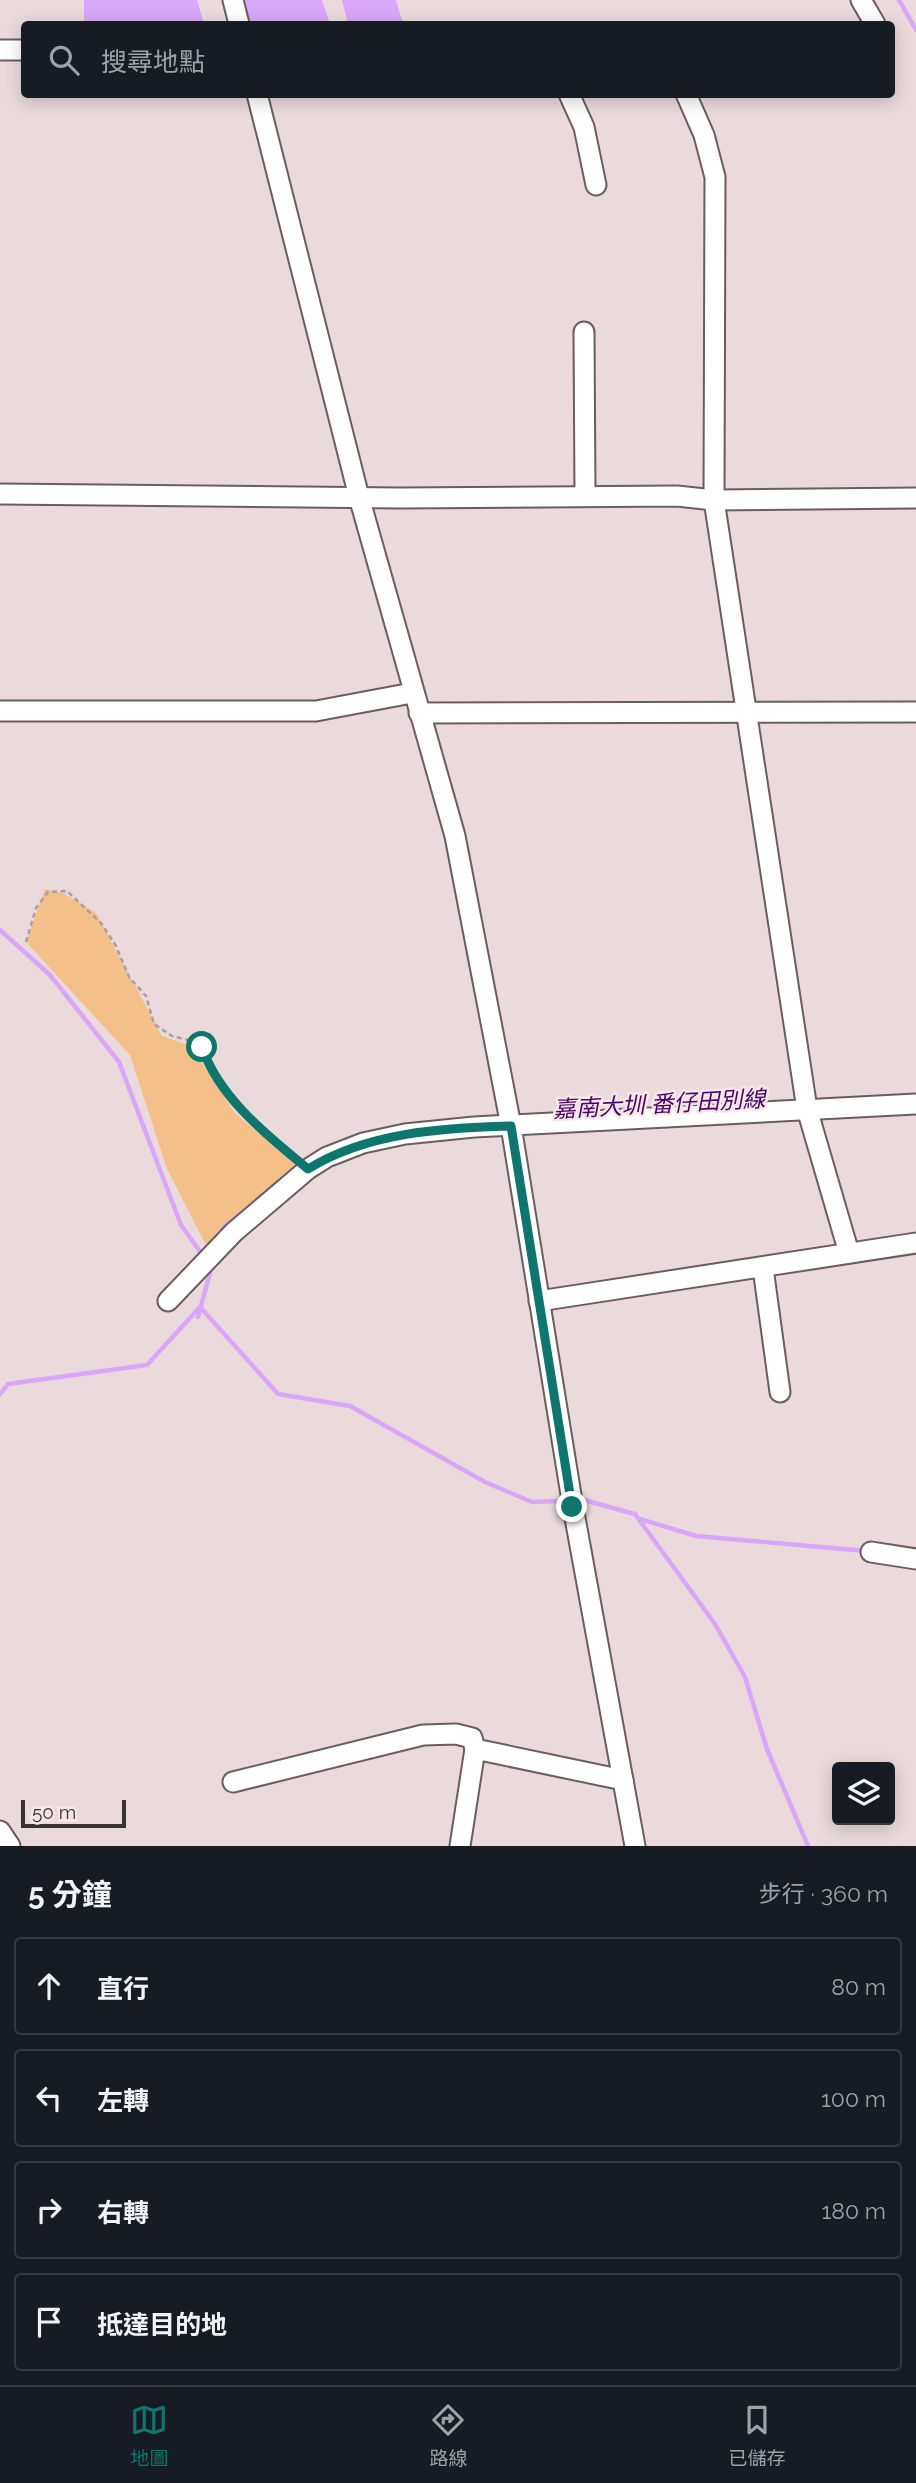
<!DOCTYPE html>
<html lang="zh-TW">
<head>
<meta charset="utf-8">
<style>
	:root { --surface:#171b24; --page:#242831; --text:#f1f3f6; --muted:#9ea1a6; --line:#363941; --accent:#0f766e }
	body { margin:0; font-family:Raleway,"Noto Sans TC",sans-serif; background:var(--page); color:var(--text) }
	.controls { position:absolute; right:21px; bottom:21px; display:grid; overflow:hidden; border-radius:7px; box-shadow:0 4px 18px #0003 }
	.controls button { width:63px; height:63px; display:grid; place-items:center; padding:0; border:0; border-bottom:2px solid var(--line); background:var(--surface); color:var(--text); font:35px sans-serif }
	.scale { position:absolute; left:21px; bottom:18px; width:105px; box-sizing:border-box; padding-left:7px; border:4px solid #383233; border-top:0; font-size:19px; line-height:24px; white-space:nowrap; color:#383233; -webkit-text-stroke:5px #f7e7e9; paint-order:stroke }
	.stop { position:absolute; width:21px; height:21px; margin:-16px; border:5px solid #0f766e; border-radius:50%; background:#fff }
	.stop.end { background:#0f766e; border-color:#fff; box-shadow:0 2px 7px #0008 }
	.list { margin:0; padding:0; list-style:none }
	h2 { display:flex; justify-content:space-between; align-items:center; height:91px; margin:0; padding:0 28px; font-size:30px }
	h2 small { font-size:23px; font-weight:400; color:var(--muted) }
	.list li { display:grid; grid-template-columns:46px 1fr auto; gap:21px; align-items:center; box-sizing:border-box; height:98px; margin:0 14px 14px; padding:0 14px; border:2px solid var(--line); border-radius:7px }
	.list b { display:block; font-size:26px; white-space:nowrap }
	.list em { font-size:23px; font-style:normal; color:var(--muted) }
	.icon { flex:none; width:38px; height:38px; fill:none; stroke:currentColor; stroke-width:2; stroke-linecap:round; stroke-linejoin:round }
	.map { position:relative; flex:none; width:916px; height:1846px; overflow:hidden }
	.search { position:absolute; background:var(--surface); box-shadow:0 4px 18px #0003; left:21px; right:21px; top:21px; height:77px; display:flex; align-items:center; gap:18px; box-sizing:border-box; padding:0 24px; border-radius:7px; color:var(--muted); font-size:26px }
	.sheet { height:539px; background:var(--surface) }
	nav { display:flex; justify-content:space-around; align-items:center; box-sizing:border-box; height:98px; border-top:2px solid var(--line); background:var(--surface); font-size:19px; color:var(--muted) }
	nav a { display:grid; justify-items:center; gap:4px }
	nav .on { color:var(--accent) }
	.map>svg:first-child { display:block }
</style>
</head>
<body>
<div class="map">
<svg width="916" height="1846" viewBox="0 0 916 1846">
	<rect width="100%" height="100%" fill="#eadadc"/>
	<polygon fill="#f5bf89" points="45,889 63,893 96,913 162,1036 191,1046 235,1113 300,1168 210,1253 167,1169 130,1055 26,942"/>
	<g fill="#d9a7f9">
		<polygon points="84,0 197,0 204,24 84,24"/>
		<polygon points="232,0 322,0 330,24 239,24"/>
		<polygon points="342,0 396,0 403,24 348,24"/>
	</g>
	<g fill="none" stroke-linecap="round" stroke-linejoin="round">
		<g stroke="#d9a7f9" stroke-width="4.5">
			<polyline points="899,0 916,30"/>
			<polyline points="0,930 50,975 119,1062 181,1225 201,1253"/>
			<polyline points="223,1228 290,1173"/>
			<polyline points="200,1307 278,1394 350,1406 485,1482 532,1502 559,1501"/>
			<polyline points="198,1317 211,1269"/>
			<polyline points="0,1394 8,1384 147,1365 200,1307"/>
			<polyline points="584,1500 635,1514 715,1624 745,1677 767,1749 808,1846"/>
			<polyline points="640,1519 696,1536 866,1551"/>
		</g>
		<g stroke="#6a5d5e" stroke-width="23">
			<g id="minor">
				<polyline points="233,0 239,24"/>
				<polyline points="861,0 875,24"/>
				<polyline points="0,50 24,50"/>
				<polyline points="257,94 359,497 455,836 511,1126 573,1507 635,1846"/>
				<polyline points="569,94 584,127 596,185"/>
				<polyline points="686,94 704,135 715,177 714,500 807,1109 849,1253"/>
				<polyline points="584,332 585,496"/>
				<polyline points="0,494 400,498 677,496 714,500 916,498"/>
				<polyline points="0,711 316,711 412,693"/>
				<polyline points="419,713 916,712"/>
				<polyline points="763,1268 780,1392"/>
				<polyline points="168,1301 234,1232 308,1169 327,1157 363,1143 405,1134 474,1127 916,1104"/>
				<polyline points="539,1301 916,1243"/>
				<polyline points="871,1552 916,1559"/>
				<polyline points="233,1782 423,1735 456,1734 472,1738 475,1749"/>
				<polyline points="0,1831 10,1846"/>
				<polyline points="460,1846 475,1749 623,1780"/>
			</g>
		</g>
		<polyline stroke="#ab9fa0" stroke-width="2.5" stroke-dasharray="5 3.5" stroke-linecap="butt" points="26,942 36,908 48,892 67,891 101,923 116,946 129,977 146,996 154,1024 172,1036 192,1041 202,1047 208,1066 239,1106 295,1158"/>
		<use href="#minor" stroke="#fff" stroke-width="19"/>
	</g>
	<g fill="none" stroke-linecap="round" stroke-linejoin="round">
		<path stroke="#0f766e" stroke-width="9" d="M202,1047C219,1098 268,1136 308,1169C368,1132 442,1128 511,1126L572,1507"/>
	</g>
	<g text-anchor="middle" stroke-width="5" stroke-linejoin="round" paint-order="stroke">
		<g font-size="23" font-style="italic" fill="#4a0368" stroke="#f7e7e9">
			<text transform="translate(659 1104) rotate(-3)" y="8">嘉南大圳 番仔田別線</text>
		</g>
	</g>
</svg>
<div class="controls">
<button><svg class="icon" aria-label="layers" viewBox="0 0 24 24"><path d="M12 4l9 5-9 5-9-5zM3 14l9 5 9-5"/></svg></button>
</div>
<div class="scale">50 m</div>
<div class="stop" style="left:202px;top:1047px"></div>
<div class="stop end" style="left:572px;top:1507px"></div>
<div class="search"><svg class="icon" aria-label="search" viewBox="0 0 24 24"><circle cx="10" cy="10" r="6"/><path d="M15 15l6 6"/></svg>搜尋地點</div>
</div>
<section class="sheet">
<h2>5 分鐘<small>步行 · 360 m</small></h2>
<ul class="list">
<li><svg class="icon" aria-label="ahead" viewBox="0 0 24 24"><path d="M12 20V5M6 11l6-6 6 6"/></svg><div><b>直行</b></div><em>80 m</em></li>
<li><svg class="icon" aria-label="left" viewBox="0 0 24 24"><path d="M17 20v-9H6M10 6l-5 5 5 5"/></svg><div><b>左轉</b></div><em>100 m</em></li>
<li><svg class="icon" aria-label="right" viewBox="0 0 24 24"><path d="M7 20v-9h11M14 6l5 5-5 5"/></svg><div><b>右轉</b></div><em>180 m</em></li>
<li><svg class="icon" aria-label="arrive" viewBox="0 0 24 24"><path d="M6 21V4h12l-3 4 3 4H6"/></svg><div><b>抵達目的地</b></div></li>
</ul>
</section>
<nav>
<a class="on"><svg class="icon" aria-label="map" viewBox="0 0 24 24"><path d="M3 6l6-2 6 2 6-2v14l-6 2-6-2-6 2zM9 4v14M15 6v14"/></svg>地圖</a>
<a><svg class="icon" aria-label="directions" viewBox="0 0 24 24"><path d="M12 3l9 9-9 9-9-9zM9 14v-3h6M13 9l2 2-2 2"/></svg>路線</a>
<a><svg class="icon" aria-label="saved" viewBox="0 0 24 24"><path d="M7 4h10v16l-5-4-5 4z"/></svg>已儲存</a>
</nav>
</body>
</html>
